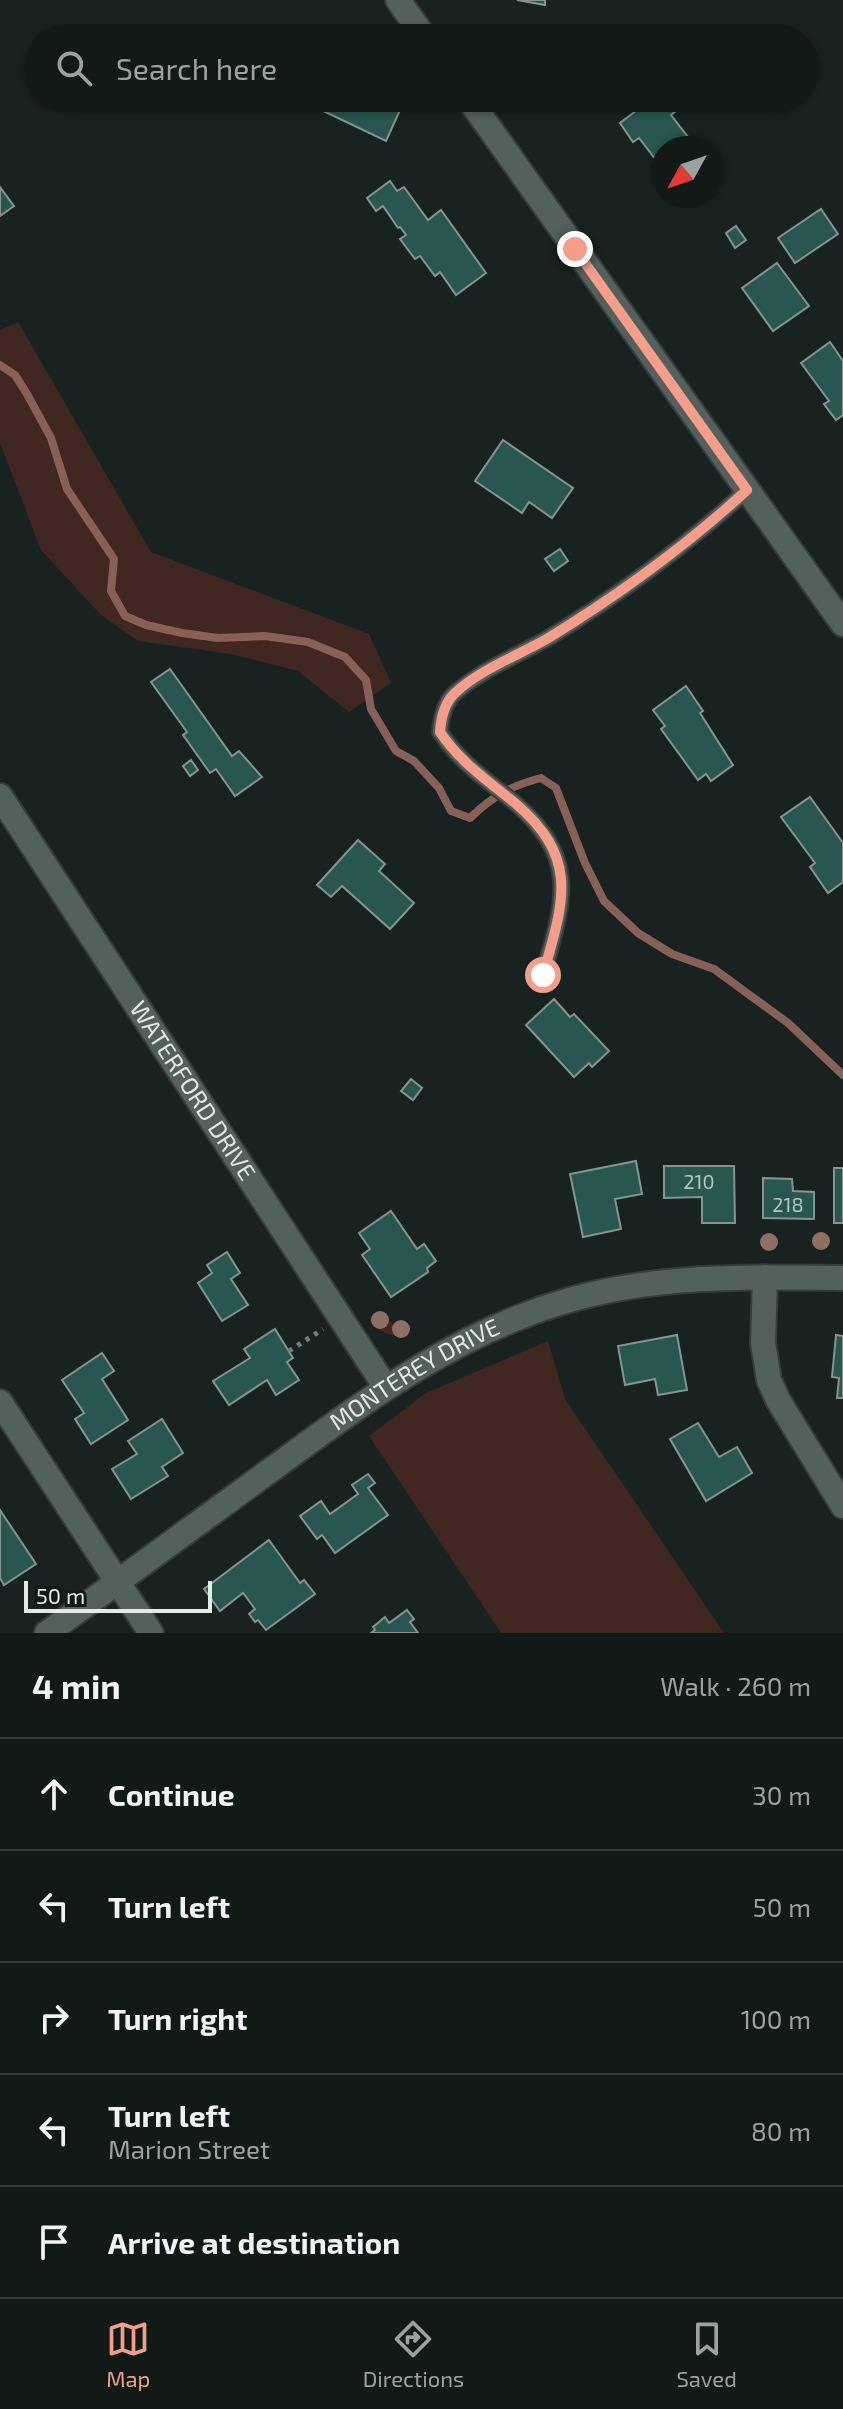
<!DOCTYPE html>
<html lang="en">
<head>
<meta charset="utf-8">
<style>
	:root { --surface:#121a18; --page:#1f2725; --text:#f1f3f6; --muted:#9ca1a2; --line:#313837; --accent:#f49e89 }
	body { margin:0; font-family:"Exo 2",sans-serif; background:var(--page); color:var(--text) }
	.compass { position:absolute; left:651px; top:136px; width:72px; height:72px; border-radius:50%; background:var(--surface); box-shadow:0 2px 6px #0004; rotate:230deg }
	.scale { position:absolute; left:24px; bottom:20px; width:188px; box-sizing:border-box; padding-left:8px; border:4px solid #e3eae8; border-top:0; font-size:22px; line-height:28px; white-space:nowrap; color:#e3eae8; -webkit-text-stroke:6px #0f1917; paint-order:stroke }
	.stop { position:absolute; width:24px; height:24px; margin:-18px; border:6px solid #f49e89; border-radius:50%; background:#fff }
	.stop.end { background:#f49e89; border-color:#fff; box-shadow:0 2px 8px #0008 }
	.list { margin:0; padding:0; list-style:none }
	h2 { display:flex; justify-content:space-between; align-items:center; height:104px; margin:0; padding:0 32px; font-size:34px }
	h2 small { font-size:26px; font-weight:400; color:var(--muted) }
	.list li { display:grid; grid-template-columns:52px 1fr auto; gap:24px; align-items:center; box-sizing:border-box; height:112px; padding:0 32px; border-top:2px solid var(--line) }
	.list b { display:block; font-size:30px; white-space:nowrap }
	.list p { margin:0; font-size:26px; white-space:nowrap; color:var(--muted) }
	.list em { font-size:26px; font-style:normal; color:var(--muted) }
	.icon { flex:none; width:44px; height:44px; fill:none; stroke:currentColor; stroke-width:2; stroke-linecap:round; stroke-linejoin:round }
	.map { position:relative; flex:none; width:843px; height:1633px; overflow:hidden }
	.search { position:absolute; background:var(--surface); box-shadow:0 2px 6px #0004; left:24px; right:24px; top:24px; height:88px; display:flex; align-items:center; gap:20px; box-sizing:border-box; padding:0 28px; border-radius:44px; color:var(--muted); font-size:30px }
	.sheet { height:664px; background:var(--surface) }
	nav { display:flex; justify-content:space-around; align-items:center; box-sizing:border-box; height:112px; border-top:2px solid var(--line); background:var(--surface); font-size:22px; color:var(--muted) }
	nav a { display:grid; justify-items:center; gap:4px }
	nav .on { color:var(--accent) }
	.map>svg:first-child { display:block }
</style>
</head>
<body>
<div class="map">
<svg width="843" height="1633" viewBox="0 0 843 1633">
	<rect width="100%" height="100%" fill="#182220"/>
	<g fill="#412721">
		<polygon points="18,322 151,552 369,634 391,683 349,712 298,671 231,654 138,641 101,615 41,550 0,443 0,330"/>
		<path d="M379,1312L394,1325H407L409,1329L406,1334C389,1338 380,1333 371,1319Z"/>
		<polygon points="548,1341 565,1399 724,1633 501,1633 369,1436 426,1393"/>
	</g>
	<g fill="none" stroke-linecap="round" stroke-linejoin="round">
		<path stroke="#886056" stroke-width="8" d="M0,365L15,375L27,394L51,438L67,489L114,559L111,591L125,616L146,625L182,633L218,638L265,636L308,642L345,657L366,680L371,709L396,751L414,761L439,788L451,811L470,818C493,796 510,786 541,778L556,788L585,863L604,901L638,933L672,954L714,969L788,1023L843,1075"/>
	</g>
	<g fill="#27574f" stroke="#879391" stroke-width="2">
		<polygon points="517,0 545,0 545,5"/>
		<polygon points="296,98 380,98 401,108 386,141"/>
		<polygon points="653,98 693,98 671,115 688,137 686,139 696,148 663,148 663,160 661,157 656,160 639,138 633,142 620,123"/>
		<polygon points="390,181 397,191 404,187 428,220 441,210 486,273 456,295 440,272 435,276 420,256 415,259 400,239 406,235 400,227 398,228 383,206 376,211 367,198"/>
		<polygon points="0,187 14,206 0,216"/>
		<polygon points="821,209 838,234 795,263 778,238"/>
		<polygon points="736,226 746,240 735,248 726,233"/>
		<polygon points="777,263 809,306 773,331 742,288"/>
		<polygon points="830,342 843,361 843,415 836,420 824,404 829,401 801,363"/>
		<polygon points="503,440 573,488 552,518 529,502 522,513 475,481"/>
		<polygon points="560,549 568,561 554,571 545,559"/>
		<polygon points="170,669 232,756 239,751 262,777 235,796 216,769 210,773 183,735 187,732 151,682"/>
		<polygon points="686,686 703,711 700,713 733,765 711,781 706,774 698,780 661,729 665,726 653,710"/>
		<polygon points="191,760 198,770 190,776 183,766"/>
		<polygon points="810,797 843,843 843,882 828,893 810,867 815,863 781,817"/>
		<polygon points="358,840 385,864 379,871 414,903 390,929 342,886 331,897 317,885"/>
		<polygon points="554,999 570,1017 574,1014 609,1051 592,1067 589,1063 574,1077 526,1025"/>
		<polygon points="411,1079 422,1088 413,1100 401,1091"/>
		<polygon points="636,1161 642,1194 615,1199 621,1229 583,1237 570,1174"/>
		<polygon points="664,1166 734,1166 735,1223 702,1223 702,1197 664,1198"/>
		<rect x="834" y="1168" width="9" height="55"/>
		<polygon points="763,1178 792,1179 793,1191 814,1192 814,1219 763,1218"/>
		<polygon points="391,1211 417,1249 424,1244 436,1261 427,1268 428,1272 391,1297 362,1255 370,1249 359,1233"/>
		<polygon points="227,1252 240,1273 231,1279 248,1305 222,1321 198,1283 212,1273 207,1265"/>
		<polygon points="275,1329 293,1358 287,1362 299,1380 276,1395 267,1380 229,1405 213,1381 250,1358 244,1349"/>
		<polygon points="677,1335 687,1390 658,1395 655,1379 625,1385 618,1346"/>
		<polygon points="836,1335 843,1336 843,1398 837,1398 839,1378 832,1377"/>
		<polygon points="102,1353 114,1371 102,1379 128,1420 91,1444 75,1419 84,1413 62,1380"/>
		<polygon points="162,1419 183,1453 162,1467 168,1476 131,1499 112,1469 137,1454 128,1441"/>
		<polygon points="698,1423 719,1457 737,1447 752,1473 706,1501 670,1439"/>
		<polygon points="368,1474 375,1483 368,1488 388,1515 335,1553 322,1535 317,1539 300,1516 321,1501 330,1514 358,1494 352,1485"/>
		<polygon points="0,1510 36,1564 4,1585 0,1578"/>
		<polygon points="269,1540 300,1583 304,1580 315,1594 266,1630 258,1620 255,1622 249,1614 255,1609 243,1593 220,1611 204,1589"/>
		<polygon points="407,1610 414,1619 410,1622 418,1633 371,1633 375,1630 373,1627 385,1617 389,1623"/>
	</g>
	<g fill="none" stroke-linecap="round" stroke-linejoin="round">
		<g stroke="#353c3b" stroke-width="18">
			<path id="lane" d="M543,975C563,903 581,860 515,803C487,780 460,763 440,732C441,717 444,703 455,693C482,669 519,655 550,637C620,594 687,545 747,490"/>
		</g>
		<g stroke="#353c3b" stroke-width="28">
			<g id="street">
				<polyline points="398,0 425,38"/>
				<polyline points="468,98 843,624"/>
				<path id="s1" d="M0,796L385,1386"/>
				<polyline points="765,1277 763,1343 769,1380 778,1400 843,1506"/>
				<polyline points="0,1402 151,1633"/>
			</g>
		</g>
		<g stroke="#353c3b" stroke-width="28">
			<g id="secondary">
				<path id="s2" d="M47,1633C121,1580 194,1526 268,1472C363,1403 451,1335 566,1301C657,1274 750,1277 843,1278"/>
			</g>
		</g>
		<polyline stroke="#767e7c" stroke-width="5" stroke-dasharray="4 6" stroke-linecap="butt" points="289,1351 323,1329"/>
		<use href="#lane" stroke="#54605d" stroke-width="14"/>
		<use href="#street" stroke="#54605d" stroke-width="24"/>
		<use href="#secondary" stroke="#54605d" stroke-width="24"/>
	</g>
	<g fill="#8f6e64">
		<circle cx="821" cy="1241" r="9"/>
		<circle cx="769" cy="1242" r="9"/>
		<circle cx="380" cy="1320" r="9"/>
		<circle cx="401" cy="1329" r="9"/>
	</g>
	<g fill="none" stroke-linecap="round" stroke-linejoin="round">
		<path stroke="#f49e89" stroke-width="10" d="M543,975C563,903 581,859 515,803C487,780 460,762 440,732C441,717 444,703 455,693C482,668 520,655 550,637C620,594 687,545 747,490L575,249"/>
	</g>
	<g text-anchor="middle" stroke-width="7" stroke-linejoin="round" paint-order="stroke">
		<g font-size="20" fill="#b4c5c2">
			<text x="699" y="1189">210</text>
			<text x="788" y="1212">218</text>
		</g>
		<g font-size="24" fill="#e3eae8" stroke="#0f1917">
			<text dy="8" stroke="none"><textPath href="#s1" startOffset="352">WATERFORD DRIVE</textPath></text>
			<text dy="8" stroke="none"><textPath href="#s2" startOffset="450">MONTEREY DRIVE</textPath></text>
		</g>
	</g>
</svg>
<svg class="compass" viewBox="-18 -18 36 36"><path d="M0-13l5 13h-10z" fill="#e53935"/><path d="M0 13l5-13h-10z" fill="#9ca1a2"/></svg>
<div class="scale">50 m</div>
<div class="stop" style="left:543px;top:975px"></div>
<div class="stop end" style="left:575px;top:249px"></div>
<div class="search"><svg class="icon" aria-label="search" viewBox="0 0 24 24"><circle cx="10" cy="10" r="6"/><path d="M15 15l6 6"/></svg>Search here</div>
</div>
<section class="sheet">
<h2>4 min<small>Walk · 260 m</small></h2>
<ul class="list">
<li><svg class="icon" aria-label="ahead" viewBox="0 0 24 24"><path d="M12 20V5M6 11l6-6 6 6"/></svg><div><b>Continue</b></div><em>30 m</em></li>
<li><svg class="icon" aria-label="left" viewBox="0 0 24 24"><path d="M17 20v-9H6M10 6l-5 5 5 5"/></svg><div><b>Turn left</b></div><em>50 m</em></li>
<li><svg class="icon" aria-label="right" viewBox="0 0 24 24"><path d="M7 20v-9h11M14 6l5 5-5 5"/></svg><div><b>Turn right</b></div><em>100 m</em></li>
<li><svg class="icon" aria-label="left" viewBox="0 0 24 24"><path d="M17 20v-9H6M10 6l-5 5 5 5"/></svg><div><b>Turn left</b><p>Marion Street</p></div><em>80 m</em></li>
<li><svg class="icon" aria-label="arrive" viewBox="0 0 24 24"><path d="M6 21V4h12l-3 4 3 4H6"/></svg><div><b>Arrive at destination</b></div></li>
</ul>
</section>
<nav>
<a class="on"><svg class="icon" aria-label="map" viewBox="0 0 24 24"><path d="M3 6l6-2 6 2 6-2v14l-6 2-6-2-6 2zM9 4v14M15 6v14"/></svg>Map</a>
<a><svg class="icon" aria-label="directions" viewBox="0 0 24 24"><path d="M12 3l9 9-9 9-9-9zM9 14v-3h6M13 9l2 2-2 2"/></svg>Directions</a>
<a><svg class="icon" aria-label="saved" viewBox="0 0 24 24"><path d="M7 4h10v16l-5-4-5 4z"/></svg>Saved</a>
</nav>
</body>
</html>
